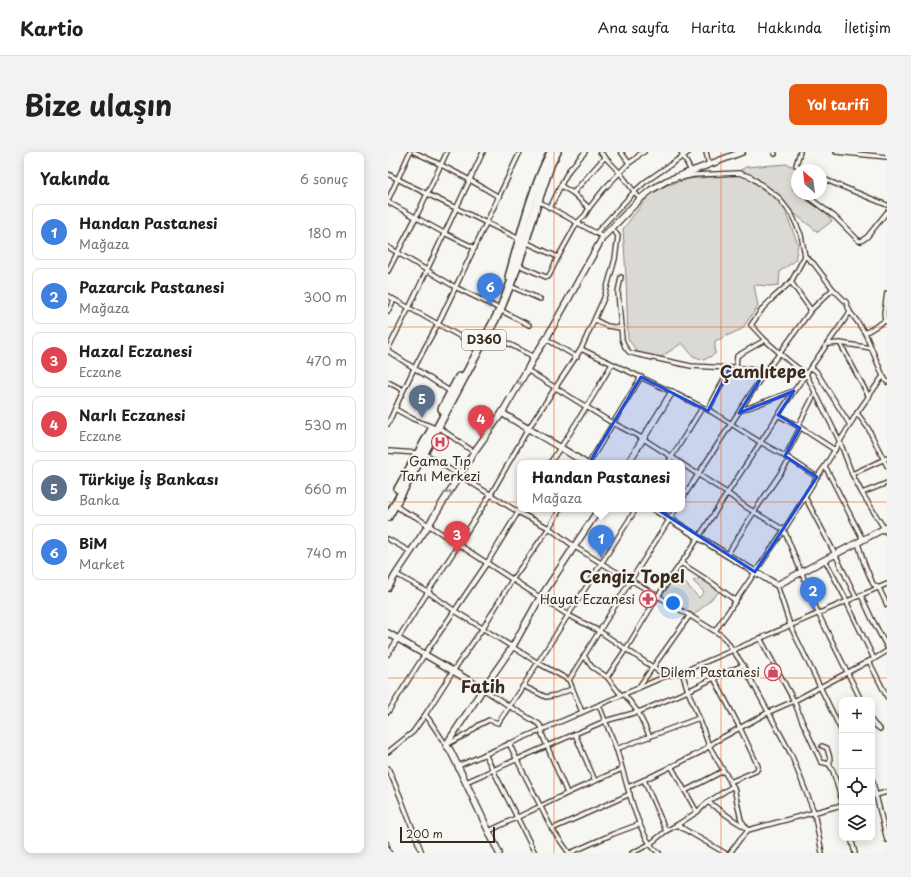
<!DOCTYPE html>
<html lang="tr">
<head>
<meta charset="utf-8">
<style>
	:root { --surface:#fff; --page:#f2f2f2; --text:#202124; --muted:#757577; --line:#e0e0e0; --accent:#ea580c }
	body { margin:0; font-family:"Playpen Sans",sans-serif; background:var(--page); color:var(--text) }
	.controls { position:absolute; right:12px; bottom:12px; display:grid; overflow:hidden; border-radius:8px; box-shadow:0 2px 10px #0003 }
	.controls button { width:36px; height:36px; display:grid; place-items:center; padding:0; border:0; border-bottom:1px solid var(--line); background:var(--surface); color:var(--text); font:20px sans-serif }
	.compass { position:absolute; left:403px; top:12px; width:36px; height:36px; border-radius:50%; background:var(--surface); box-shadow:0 2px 10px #0003; rotate:332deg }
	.scale { position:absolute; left:12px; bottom:10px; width:95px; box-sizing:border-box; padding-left:4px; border:2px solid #3b2a1e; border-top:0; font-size:11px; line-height:14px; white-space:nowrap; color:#3b2a1e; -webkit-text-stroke:3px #f6f6f2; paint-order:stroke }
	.you { position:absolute; left:285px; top:451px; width:14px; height:14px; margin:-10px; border:3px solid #fff; border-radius:50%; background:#1a73e8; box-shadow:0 0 0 6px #1a73e833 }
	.badge { display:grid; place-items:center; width:26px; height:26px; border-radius:50%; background:var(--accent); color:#fff; font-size:13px; font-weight:700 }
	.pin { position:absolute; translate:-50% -33px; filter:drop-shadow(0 1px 2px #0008) }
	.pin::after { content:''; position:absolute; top:21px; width:14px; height:12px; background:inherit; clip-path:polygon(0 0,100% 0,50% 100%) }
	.popup { position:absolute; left:129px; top:308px; width:168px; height:52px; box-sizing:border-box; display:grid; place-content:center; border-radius:8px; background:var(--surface); filter:drop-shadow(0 1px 3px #0005); font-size:13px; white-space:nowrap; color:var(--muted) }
	.popup b { font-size:15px; color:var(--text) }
	.popup::after { content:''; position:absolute; left:50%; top:100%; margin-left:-8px; border:8px solid transparent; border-top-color:var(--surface) }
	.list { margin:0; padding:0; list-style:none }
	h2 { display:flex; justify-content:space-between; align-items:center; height:52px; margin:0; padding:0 16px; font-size:17px }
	h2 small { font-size:13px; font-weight:400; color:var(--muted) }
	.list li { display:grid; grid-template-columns:26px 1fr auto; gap:12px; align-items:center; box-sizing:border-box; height:56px; margin:0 8px 8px; padding:0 8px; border:1px solid var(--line); border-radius:8px }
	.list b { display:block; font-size:15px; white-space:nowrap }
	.list p { margin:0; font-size:13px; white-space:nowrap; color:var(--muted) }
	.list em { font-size:13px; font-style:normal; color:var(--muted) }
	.icon { flex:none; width:22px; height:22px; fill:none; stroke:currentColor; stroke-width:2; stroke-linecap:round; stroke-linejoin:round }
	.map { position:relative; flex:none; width:499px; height:701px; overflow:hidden; border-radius:8px }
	header { display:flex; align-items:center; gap:24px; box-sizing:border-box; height:56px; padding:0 20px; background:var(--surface); border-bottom:1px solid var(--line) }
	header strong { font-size:19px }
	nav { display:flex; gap:22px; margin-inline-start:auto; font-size:14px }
	.intro { display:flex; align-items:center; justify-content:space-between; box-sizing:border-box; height:96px; padding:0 24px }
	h1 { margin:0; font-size:28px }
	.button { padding:10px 18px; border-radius:8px; background:var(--accent); color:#fff; font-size:14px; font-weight:700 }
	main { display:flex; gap:24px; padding:0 24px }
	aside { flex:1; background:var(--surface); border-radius:8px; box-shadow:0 2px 10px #0003 }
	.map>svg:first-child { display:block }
</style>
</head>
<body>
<header>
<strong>Kartio</strong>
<nav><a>Ana sayfa</a><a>Harita</a><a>Hakkında</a><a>İletişim</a></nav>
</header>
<div class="intro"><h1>Bize ulaşın</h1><a class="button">Yol tarifi</a></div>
<main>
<aside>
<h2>Yakında<small>6 sonuç</small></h2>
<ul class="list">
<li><span class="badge" style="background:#3f7fe0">1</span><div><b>Handan Pastanesi</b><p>Mağaza</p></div><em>180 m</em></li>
<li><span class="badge" style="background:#3f7fe0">2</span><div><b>Pazarcık Pastanesi</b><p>Mağaza</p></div><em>300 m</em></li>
<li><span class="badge" style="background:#e0444e">3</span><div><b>Hazal Eczanesi</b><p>Eczane</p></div><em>470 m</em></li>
<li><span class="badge" style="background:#e0444e">4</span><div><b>Narlı Eczanesi</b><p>Eczane</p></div><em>530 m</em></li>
<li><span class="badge" style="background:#5c6f8a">5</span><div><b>Türkiye İş Bankası</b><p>Banka</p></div><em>660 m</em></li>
<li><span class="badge" style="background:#3f7fe0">6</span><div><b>BiM</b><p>Market</p></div><em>740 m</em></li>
</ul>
</aside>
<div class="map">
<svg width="499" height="701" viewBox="0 0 499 701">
	<rect width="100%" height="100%" fill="#f6f6f2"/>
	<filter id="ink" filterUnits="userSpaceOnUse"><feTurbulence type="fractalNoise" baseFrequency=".025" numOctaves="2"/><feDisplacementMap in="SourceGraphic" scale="8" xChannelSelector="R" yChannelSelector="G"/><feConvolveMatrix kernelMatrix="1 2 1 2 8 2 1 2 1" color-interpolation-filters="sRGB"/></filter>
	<g filter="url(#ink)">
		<g fill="#dad9d3" stroke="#8a8278">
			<polygon points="399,12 413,18 409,18 409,27 404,37 413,45 435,58 444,69 430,80 403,59 398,62 410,92 407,109 392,119 391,133 384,134 366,133 370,154 354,177 327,189 327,202 316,208 305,204 294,191 273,205 251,202 240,187 238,124 235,77 266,37 300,27 343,23 358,15"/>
			<polygon points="289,422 311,446 316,440 305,429 314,425 331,440 306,463 274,444"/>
		</g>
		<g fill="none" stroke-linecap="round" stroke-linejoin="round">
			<g stroke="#3b2a1e" stroke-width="6">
				<g id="street">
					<path d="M26,0C55,13 83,28 111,45"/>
					<polyline points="212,0 232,21 252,47"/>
					<polyline points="233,0 241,11"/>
					<polyline points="293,0 303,19"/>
					<polyline points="318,0 321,13"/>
					<polyline points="386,0 387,2"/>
					<polyline points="412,0 408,13 416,18"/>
					<polyline points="448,0 499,5"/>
					<path d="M0,22C43,45 88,65 131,87"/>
					<polyline points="293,26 305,23 351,21 363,25 390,45 404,63 413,83 417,104 426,112 445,137 458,150 462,160 466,165 477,181 495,224 499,230"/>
					<polyline points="433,26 499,53"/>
					<polyline points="173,34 185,41 201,56"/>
					<polyline points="185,41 217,5"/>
					<polyline points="416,42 447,65 471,89 473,89 479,85 499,60"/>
					<polyline points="0,48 22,0"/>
					<polyline points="150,49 215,85"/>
					<polyline points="0,50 56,81 87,96"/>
					<polyline points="162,56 175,29 181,18 197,0"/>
					<polyline points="208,81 246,40 257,30 301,0"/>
					<polyline points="137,90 170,105"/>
					<polyline points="0,95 67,135 110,156"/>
					<polyline points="417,104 403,130 386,145 375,156 363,173 377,188 403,211 418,222 452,290 464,322 474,341 499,381"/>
					<polyline points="130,113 158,125 160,125 162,122 169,107 189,71 197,63 201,56 216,37 241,11 247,7 253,1 256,0"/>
					<polyline points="0,119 28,65 59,0"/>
					<polyline points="233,125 230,140 234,187 237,195 241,200 247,202 303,214 342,216 348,215 377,220"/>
					<polyline points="403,130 423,158"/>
					<polyline points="122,134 152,147"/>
					<polyline points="0,144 89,194"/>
					<polyline points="112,158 141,173"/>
					<polyline points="0,159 6,148"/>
					<polyline points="207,168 219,174 233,176"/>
					<polyline points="497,169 496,161 499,141"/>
					<polyline points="100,181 146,205"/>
					<polyline points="477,181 495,170 499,169"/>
					<polyline points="158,187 189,205"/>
					<polyline points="452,191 481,245"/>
					<polyline points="439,192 452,191 483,196"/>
					<polyline points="0,197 21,156 95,0"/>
					<polyline points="193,197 284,240 324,260 372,290 402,307 429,325"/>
					<polyline points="0,199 63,240"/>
					<polyline points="348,215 349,204 377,188"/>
					<polyline points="422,216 425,217 428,219 462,273"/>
					<polyline points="139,218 221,269 254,286 293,311"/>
					<polyline points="0,230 15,238"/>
					<polyline points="7,257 25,267 45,275"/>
					<polyline points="320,258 342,216"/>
					<polyline points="352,259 405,239"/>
					<polyline points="469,261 480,276 499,314"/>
					<polyline points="390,263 410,274 447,298"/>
					<path d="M0,272C15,238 31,205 50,172L132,0"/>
					<polyline points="410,274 427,241"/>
					<polyline points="50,275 86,300"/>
					<polyline points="0,299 30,301"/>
					<polyline points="36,301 130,360 161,376 187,395 213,411 270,444 333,483 338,488 355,513 403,602 426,660 434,701"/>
					<polyline points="397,305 412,276"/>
					<path d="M162,311C184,279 204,246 224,212"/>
					<polyline points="201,311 253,225"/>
					<polyline points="280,311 314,256"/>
					<polyline points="294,312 339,341 358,355 396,378 430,461 473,548"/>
					<polyline points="437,314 475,388"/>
					<polyline points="464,322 499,306"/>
					<polyline points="474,341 499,331"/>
					<polyline points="417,345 447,402 468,445"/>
					<polyline points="294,347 377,220 392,201 423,158 445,137"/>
					<polyline points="7,353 15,359 28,365 153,446 180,463 211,479 278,524"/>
					<polyline points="0,387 23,400"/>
					<polyline points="470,391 476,411 485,432 491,436 499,453"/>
					<polyline points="339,403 366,360 402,307"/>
					<polyline points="437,408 459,449 460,453 486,507"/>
					<polyline points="293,411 324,431 348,449"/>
					<polyline points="8,422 40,440 67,459 150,511 181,528 194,560"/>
					<polyline points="389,433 402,473 454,580"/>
					<polyline points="473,443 484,467 499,495"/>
					<polyline points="327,479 396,378 429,325 437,314 469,261 495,224"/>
					<polyline points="372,486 406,549 414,569 433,610 441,612 445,619 454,649"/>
					<polyline points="0,502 103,342 140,277 193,197 216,146 227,107 230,84 224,76"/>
					<polyline points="196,504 204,515 219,525 233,543"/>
					<polyline points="481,509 499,545"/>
					<polyline points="294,520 300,539 311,566 321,594 346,636 353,668 360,678"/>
					<polyline points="219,525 238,497 270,444 303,397 406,239 462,160"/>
					<polyline points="326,526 352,576 370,614 370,616 368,619 342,630"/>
					<polyline points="181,528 243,428 288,357"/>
					<polyline points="135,534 158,545 168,543 184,537"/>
					<polyline points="250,536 302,463"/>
					<polyline points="95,537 121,554 151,572 155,577 154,582 179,641"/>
					<polyline points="236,542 250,560 262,585"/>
					<path d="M211,553C216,567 223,582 228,596C237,621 249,687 271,701"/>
					<polyline points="0,560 37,502 99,411 132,357"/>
					<polyline points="37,563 40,566 58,593 81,581 91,573 101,568 110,571 135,534 248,357"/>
					<polyline points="484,569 487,573 492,577"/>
					<polyline points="187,582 207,629"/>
					<polyline points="121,591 129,608 164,677 181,701"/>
					<path d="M434,594L439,596C440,601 444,608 441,612"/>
					<polyline points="228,597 311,566"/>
					<polyline points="0,600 25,580 37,563 65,519 95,476 124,428 161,376 172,357"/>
					<polyline points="97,602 147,701"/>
					<polyline points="70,614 278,524 294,520 499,432"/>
					<polyline points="283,614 309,660"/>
					<polyline points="0,616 12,644 34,701"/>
					<polyline points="484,627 488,643 484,644"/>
					<polyline points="256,628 278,679"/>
					<polyline points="78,630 159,594 217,569 253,559 300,539 326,526 355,513"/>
					<polyline points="240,635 260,626 313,600 326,590 381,560 406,549 481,509 486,507 499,499"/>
					<polyline points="297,639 335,619"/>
					<polyline points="499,640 488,643 499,688"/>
					<polyline points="320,650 347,669 357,675"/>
					<polyline points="289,673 337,701"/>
					<polyline points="164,677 242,642"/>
					<polyline points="101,679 182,640 234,617"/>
					<polyline points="463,686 467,701"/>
					<polyline points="182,701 225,682 252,672"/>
					<polyline points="244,701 262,692 278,679 289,673 309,660 320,650 345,634"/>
					<polyline points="342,701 352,687 360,678 454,653"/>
				</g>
			</g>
			<g stroke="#3b2a1e" stroke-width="8">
				<g id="secondary">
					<path d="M114,261C141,278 170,293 197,311"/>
					<polyline points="240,311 284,240"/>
					<polyline points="266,357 339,403 389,433 499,375"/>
					<polyline points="0,436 8,422 40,374 86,300 114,261 139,218 146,205 158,187 215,85 252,47 263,38 278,29 354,0"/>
					<polyline points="0,481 65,519 95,537"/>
					<polyline points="111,701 70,614 62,598 58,593 95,537 125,494 149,451 211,357"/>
				</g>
			</g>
			<g stroke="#3b2a1e" stroke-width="10">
				<g id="highway">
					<path d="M121,125C133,83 143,39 163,0"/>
					<polyline points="54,257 71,225"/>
					<polyline points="10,337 44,277"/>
					<polyline points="0,365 36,301 112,158 130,113 150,49 163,11 169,0"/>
				</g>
			</g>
			<use href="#street" stroke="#f6f6f2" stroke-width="3.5"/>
			<use href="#secondary" stroke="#f6f6f2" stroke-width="5.5"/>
			<use href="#highway" stroke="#f6f6f2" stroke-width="7"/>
			<g stroke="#3b2a1e" stroke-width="2.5">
				<polyline id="rail" points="0,690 3,701"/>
			</g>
			<use href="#rail" stroke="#f6f6f2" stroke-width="1" stroke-dasharray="3" stroke-linecap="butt"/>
		</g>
		<defs><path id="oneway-chevron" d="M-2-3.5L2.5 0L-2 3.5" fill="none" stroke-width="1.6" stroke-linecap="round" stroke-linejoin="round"/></defs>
		<g stroke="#989088">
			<use href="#oneway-chevron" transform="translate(131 232) rotate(-59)"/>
			<use href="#oneway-chevron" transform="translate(61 341) rotate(-58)"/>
		</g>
	</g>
	<path fill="#1d4ed8" fill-opacity="0.2" stroke="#1d4ed8" stroke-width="3" stroke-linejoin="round" d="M342,216L377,220L351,261L406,239L390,263L412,276L397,304L429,325L367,420L200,313L253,225L320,259Z"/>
	<path fill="none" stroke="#e8590c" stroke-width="1" stroke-opacity="0.55" d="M166,0V701M333,0V701M0,175H499M0,350H499M0,526H499"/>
	<defs>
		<g id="hospital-ring" transform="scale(0.9)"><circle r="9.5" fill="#f6f6f2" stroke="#d1495b" stroke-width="1.5"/><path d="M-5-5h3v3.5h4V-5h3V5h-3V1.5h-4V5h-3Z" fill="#d1495b"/></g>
		<g id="pharmacy-ring" transform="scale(0.9)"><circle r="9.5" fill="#f6f6f2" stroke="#d1495b" stroke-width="1.5"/><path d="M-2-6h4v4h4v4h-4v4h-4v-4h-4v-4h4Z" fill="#d1495b"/></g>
		<g id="shop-ring" transform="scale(0.9)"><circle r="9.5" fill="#f6f6f2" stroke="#d1495b" stroke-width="1.5"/><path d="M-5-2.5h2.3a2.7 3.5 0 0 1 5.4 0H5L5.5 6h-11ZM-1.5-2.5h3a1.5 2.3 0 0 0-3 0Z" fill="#d1495b"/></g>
	</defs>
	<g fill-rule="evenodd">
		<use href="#hospital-ring" x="52" y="290"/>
		<use href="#pharmacy-ring" x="260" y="447"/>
		<use href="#shop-ring" x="385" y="520"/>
	</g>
	<g text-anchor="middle" stroke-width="4" stroke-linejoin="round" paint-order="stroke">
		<rect fill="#f6f6f2" stroke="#73675e" stroke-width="1" x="74" y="178" width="44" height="20" rx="3"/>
		<g font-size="12" font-weight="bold" fill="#3b2a1e">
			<text x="96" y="192">D360</text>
		</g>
		<g font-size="13" fill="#3b2a1e" stroke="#f6f6f2" text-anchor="end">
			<text x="52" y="314" text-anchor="middle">Gama Tıp<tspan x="52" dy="15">Tanı Merkezi</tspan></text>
			<text x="247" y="452">Hayat Eczanesi</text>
			<text x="372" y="525">Dilem Pastanesi</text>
		</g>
		<g font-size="17" font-weight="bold" fill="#3b2a1e" stroke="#f6f6f2">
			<text x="375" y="226">Çamlıtepe</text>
			<text x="244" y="431">Cengiz Topel</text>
			<text x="95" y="541">Fatih</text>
		</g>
	</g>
</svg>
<div class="controls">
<button>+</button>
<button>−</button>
<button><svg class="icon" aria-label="locate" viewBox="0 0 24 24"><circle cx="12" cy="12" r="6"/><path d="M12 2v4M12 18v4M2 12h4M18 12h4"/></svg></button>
<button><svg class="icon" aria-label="layers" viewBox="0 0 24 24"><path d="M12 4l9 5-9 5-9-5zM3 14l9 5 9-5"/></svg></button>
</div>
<svg class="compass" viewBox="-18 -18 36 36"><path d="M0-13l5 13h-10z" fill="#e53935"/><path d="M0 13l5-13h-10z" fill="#757577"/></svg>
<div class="scale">200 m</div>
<div class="you"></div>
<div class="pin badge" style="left:213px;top:406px;background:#3f7fe0">1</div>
<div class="popup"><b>Handan Pastanesi</b>Mağaza</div>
<div class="pin badge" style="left:425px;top:458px;background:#3f7fe0">2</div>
<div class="pin badge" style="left:69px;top:402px;background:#e0444e">3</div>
<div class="pin badge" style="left:93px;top:286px;background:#e0444e">4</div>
<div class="pin badge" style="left:34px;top:266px;background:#5c6f8a">5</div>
<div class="pin badge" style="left:102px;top:154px;background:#3f7fe0">6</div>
</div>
</main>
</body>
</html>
